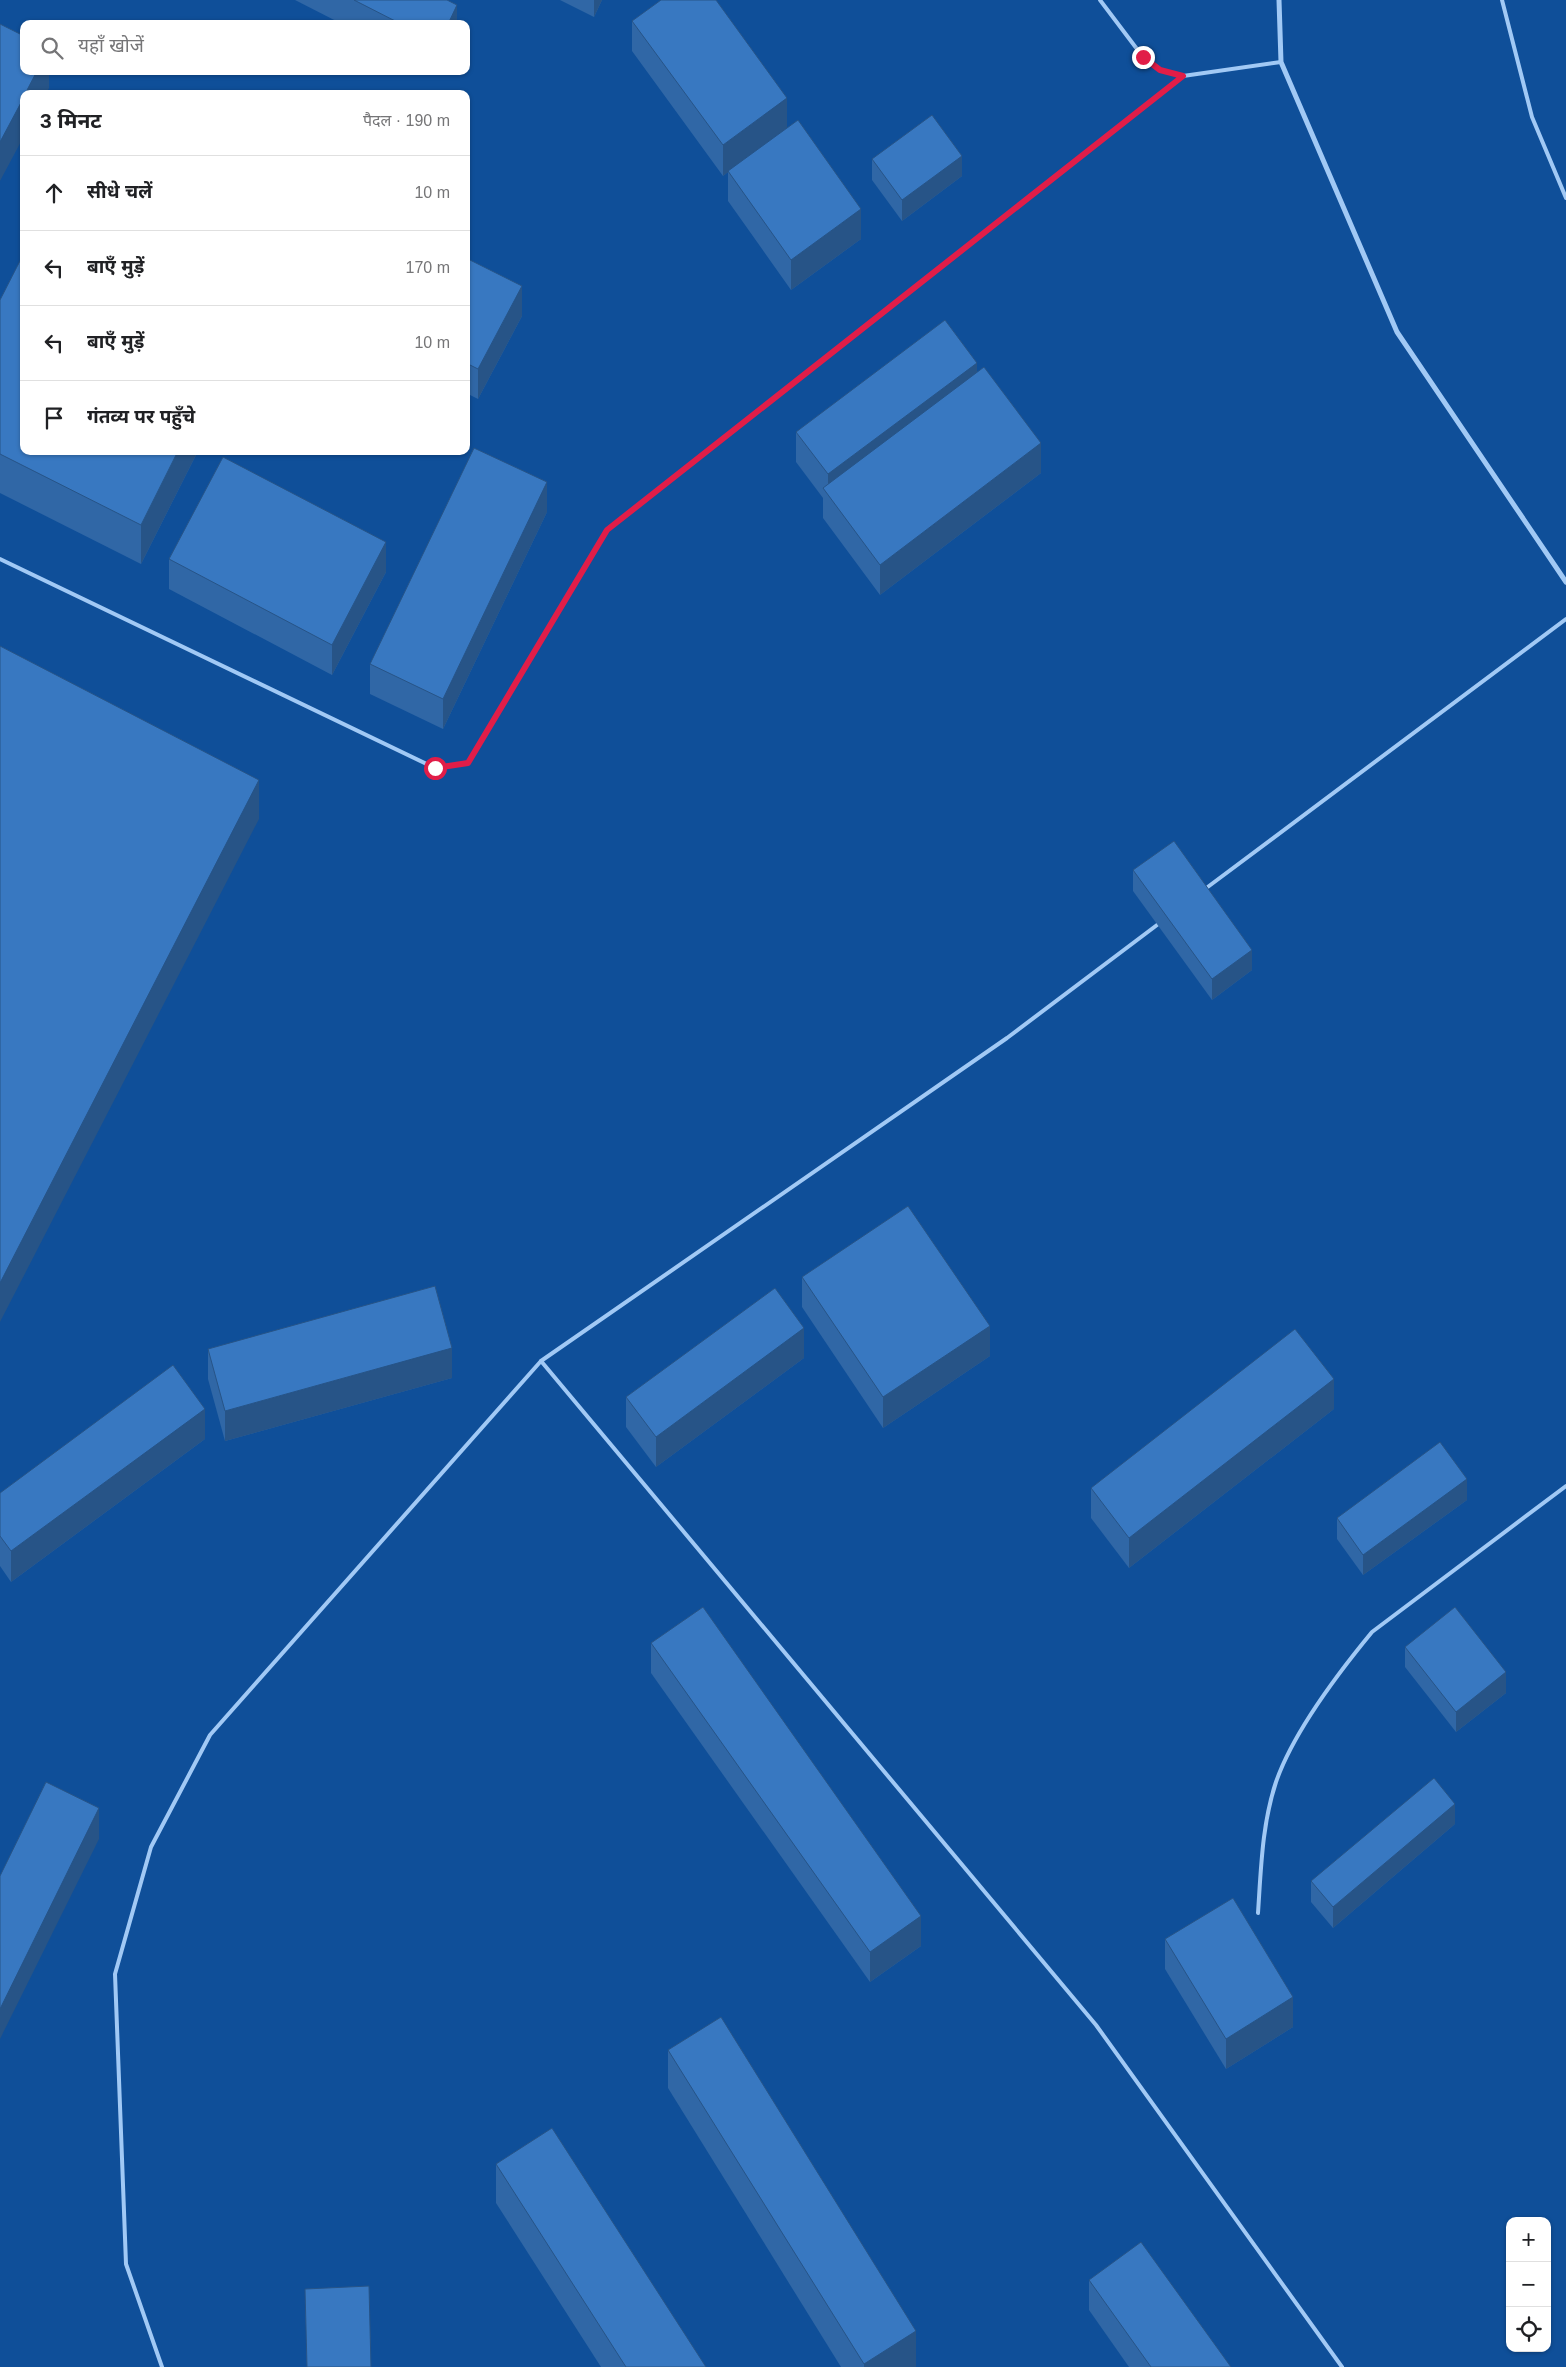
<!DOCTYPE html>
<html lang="hi">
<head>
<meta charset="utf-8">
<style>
	:root { --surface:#fff; --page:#f6f6f6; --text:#202124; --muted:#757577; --line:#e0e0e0 }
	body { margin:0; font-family:Helvetica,"Noto Sans Devanagari",sans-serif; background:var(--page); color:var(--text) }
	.controls { position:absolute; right:15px; bottom:15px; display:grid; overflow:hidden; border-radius:10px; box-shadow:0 1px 4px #0004 }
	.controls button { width:45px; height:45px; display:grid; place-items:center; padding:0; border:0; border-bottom:1px solid var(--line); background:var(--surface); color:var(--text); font:25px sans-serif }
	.stop { position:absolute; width:15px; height:15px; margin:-11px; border:4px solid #e11d48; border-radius:50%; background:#fff }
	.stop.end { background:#e11d48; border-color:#fff; box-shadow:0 1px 5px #0008 }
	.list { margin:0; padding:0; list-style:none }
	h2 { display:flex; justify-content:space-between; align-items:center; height:65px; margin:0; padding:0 20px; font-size:21px }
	h2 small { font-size:16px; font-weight:400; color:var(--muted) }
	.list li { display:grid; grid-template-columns:32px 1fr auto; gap:15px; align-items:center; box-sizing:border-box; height:75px; padding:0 20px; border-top:1px solid var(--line) }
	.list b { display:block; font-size:19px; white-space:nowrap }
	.list em { font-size:16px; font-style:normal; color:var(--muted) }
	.icon { flex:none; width:28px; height:28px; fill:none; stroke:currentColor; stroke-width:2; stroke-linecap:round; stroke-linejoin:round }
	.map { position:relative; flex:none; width:1566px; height:2367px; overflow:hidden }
	.search { position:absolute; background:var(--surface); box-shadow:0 1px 4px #0004; left:20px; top:20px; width:450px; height:55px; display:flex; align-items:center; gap:12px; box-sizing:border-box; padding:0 18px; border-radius:10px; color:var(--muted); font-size:19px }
	.panel { position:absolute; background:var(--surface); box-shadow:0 1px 4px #0004; left:20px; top:90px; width:450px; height:365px; border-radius:10px }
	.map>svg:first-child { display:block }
</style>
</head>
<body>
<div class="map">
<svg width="1566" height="2367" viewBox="0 0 1566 2367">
	<rect width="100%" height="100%" fill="#0f4f99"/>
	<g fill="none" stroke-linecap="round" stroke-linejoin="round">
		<g stroke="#a1c9f5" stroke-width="4">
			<polyline points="1100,0 1143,57 1160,70 1183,76 1281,62"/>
			<polyline points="1502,0 1532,117 1566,198"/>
			<polyline points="0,559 435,768 468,763 607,530 1183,76"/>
			<polyline points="1205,889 1566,619"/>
			<polyline points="541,1361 1096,2025 1342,2367"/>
			<path d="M1258,1913C1261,1869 1262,1824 1276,1782C1293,1733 1339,1672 1372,1632L1566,1486"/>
			<polyline points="162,2367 126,2264 115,1974 151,1847 210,1735 541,1361 1007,1038 1161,922"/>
		</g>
		<polyline stroke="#a1c9f5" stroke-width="5" points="1279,0 1281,62 1397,332 1566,582"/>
	</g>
	<g fill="#3067a6">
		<polygon points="295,0 447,0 457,24 342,24"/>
		<polygon points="560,0 602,0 594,17"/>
		<polygon points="632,21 787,128 861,239 791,290 728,201 728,172 723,176 632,51"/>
		<polygon points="872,159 962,176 902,221 872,180"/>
		<polygon points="466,258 522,316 478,399 466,393"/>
		<polygon points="0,300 198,451 141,564 0,493"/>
		<polygon points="977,372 1041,473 880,595 823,518 823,498 796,462 796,432"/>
		<polygon points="547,512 443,729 370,694 370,664"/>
		<polygon points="169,559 386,572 332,675 169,589"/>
		<polygon points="1133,870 1252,970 1212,1000 1133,891"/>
		<polygon points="802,1277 990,1356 883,1428 802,1307"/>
		<polygon points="208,1349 452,1378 225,1441 208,1379"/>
		<polygon points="804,1358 656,1467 626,1427 626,1397"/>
		<polygon points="1334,1409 1129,1568 1091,1518 1091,1488"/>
		<polygon points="205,1439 11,1582 0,1566 0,1493"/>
		<polygon points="1467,1500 1363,1575 1337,1539 1337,1518"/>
		<polygon points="651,1643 921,1946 870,1982 651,1673"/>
		<polygon points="1405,1647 1506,1693 1456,1732 1405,1667"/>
		<polygon points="1455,1824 1333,1928 1311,1902 1311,1881"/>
		<polygon points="1165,1939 1293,2027 1226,2069 1165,1969"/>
		<polygon points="668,2050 916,2367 841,2367 668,2088"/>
		<polygon points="496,2164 706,2367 601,2367 496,2203"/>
		<polygon points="1089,2280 1231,2367 1129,2367 1089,2310"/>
		<polygon points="305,2289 371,2367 307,2367"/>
	</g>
	<g fill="#275487">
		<polygon points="594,0 602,0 594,17"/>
		<polygon points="457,5 457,24 448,24"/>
		<polygon points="37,71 49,71 49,88 46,94 25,94"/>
		<polygon points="24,97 24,136 0,181 0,142"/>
		<polygon points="787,98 787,128 723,176 723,145"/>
		<polygon points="962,156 962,176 902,221 902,200"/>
		<polygon points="861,209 861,239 791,290 791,260"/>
		<polygon points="522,286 522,316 478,399 478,369"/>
		<polygon points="977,363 977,393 828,494 828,474"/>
		<polygon points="1041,443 1041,473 880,595 880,565"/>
		<polygon points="178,451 198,451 141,564 141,525"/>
		<polygon points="547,482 547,512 443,729 443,699"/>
		<polygon points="386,542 386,572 332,675 332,645"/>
		<polygon points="259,780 259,819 0,1322 0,1283"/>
		<polygon points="1252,950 1252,970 1212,1000 1212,979"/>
		<polygon points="990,1326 990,1356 883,1428 883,1397"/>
		<polygon points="804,1328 804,1358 656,1467 656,1437"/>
		<polygon points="452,1348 452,1378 225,1441 225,1411"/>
		<polygon points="1334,1379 1334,1409 1129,1568 1129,1538"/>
		<polygon points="205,1409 205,1439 11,1582 11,1551"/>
		<polygon points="1467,1479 1467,1500 1363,1575 1363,1555"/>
		<polygon points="1506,1672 1506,1693 1456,1732 1456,1712"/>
		<polygon points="1455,1804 1455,1824 1333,1928 1333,1907"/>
		<polygon points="99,1808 99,1839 0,2039 0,2009"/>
		<polygon points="921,1916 921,1946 870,1982 870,1952"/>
		<polygon points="1293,1997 1293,2027 1226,2069 1226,2039"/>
		<polygon points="916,2331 916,2367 864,2367 864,2364"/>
	</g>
	<g fill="#3878c1" stroke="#275487">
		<polygon points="354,0 447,0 457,5 448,24 401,24"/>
		<polygon points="661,0 716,0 787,98 723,145 632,21"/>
		<polygon points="0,24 24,36 24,71 37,71 25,94 24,94 24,97 0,142"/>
		<polygon points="932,115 962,156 902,200 872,159"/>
		<polygon points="798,120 861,209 791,260 728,171"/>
		<polygon points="24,253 24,451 178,451 141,525 0,454 0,300"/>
		<polygon points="466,258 522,286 478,369 466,363"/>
		<polygon points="945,320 977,363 828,474 796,432"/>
		<polygon points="984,367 1041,443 880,565 823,488"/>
		<polygon points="474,448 547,482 443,699 370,664"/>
		<polygon points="223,457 386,542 332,645 169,559"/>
		<polygon points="0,646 259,780 0,1283"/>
		<polygon points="1174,841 1252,950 1212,979 1133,870"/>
		<polygon points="908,1206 990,1326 883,1397 802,1277"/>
		<polygon points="435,1286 452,1348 225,1411 208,1349"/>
		<polygon points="775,1288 804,1328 656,1437 626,1397"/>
		<polygon points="1295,1329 1334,1379 1129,1538 1091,1488"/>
		<polygon points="173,1365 205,1409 11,1551 0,1536 0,1493"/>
		<polygon points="1440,1442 1467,1479 1363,1555 1337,1518"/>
		<polygon points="703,1607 921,1916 870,1952 651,1643"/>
		<polygon points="1455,1607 1506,1672 1456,1712 1405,1647"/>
		<polygon points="1434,1778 1455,1804 1333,1907 1311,1881"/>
		<polygon points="46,1782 99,1808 0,2009 0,1876"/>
		<polygon points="1233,1898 1293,1997 1226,2039 1165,1939"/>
		<polygon points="721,2017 916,2331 864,2364 668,2050"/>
		<polygon points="552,2128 706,2367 626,2367 496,2164"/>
		<polygon points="1141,2242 1231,2367 1151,2367 1089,2280"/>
		<polygon points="369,2286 371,2367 307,2367 305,2289"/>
	</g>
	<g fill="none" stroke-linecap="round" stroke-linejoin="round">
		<polyline stroke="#e11d48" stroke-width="6" points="435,768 468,763 607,530 1183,76 1160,70 1143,57"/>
	</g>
</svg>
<div class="controls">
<button>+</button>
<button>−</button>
<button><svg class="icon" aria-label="locate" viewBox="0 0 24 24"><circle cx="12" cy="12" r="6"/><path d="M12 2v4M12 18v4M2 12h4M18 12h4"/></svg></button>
</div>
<div class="stop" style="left:435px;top:768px"></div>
<div class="stop end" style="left:1143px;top:57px"></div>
<div class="search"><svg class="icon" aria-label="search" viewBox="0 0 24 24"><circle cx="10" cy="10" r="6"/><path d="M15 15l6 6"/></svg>यहाँ खोजें</div>
<section class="panel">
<h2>3 मिनट<small>पैदल · 190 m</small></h2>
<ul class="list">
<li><svg class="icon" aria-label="ahead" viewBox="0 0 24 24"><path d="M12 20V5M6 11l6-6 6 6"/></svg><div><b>सीधे चलें</b></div><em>10 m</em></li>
<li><svg class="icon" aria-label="left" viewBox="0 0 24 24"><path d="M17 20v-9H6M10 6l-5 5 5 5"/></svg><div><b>बाएँ मुड़ें</b></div><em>170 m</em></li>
<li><svg class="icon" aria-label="left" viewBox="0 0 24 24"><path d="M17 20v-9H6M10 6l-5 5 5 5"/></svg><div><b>बाएँ मुड़ें</b></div><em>10 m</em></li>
<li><svg class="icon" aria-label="arrive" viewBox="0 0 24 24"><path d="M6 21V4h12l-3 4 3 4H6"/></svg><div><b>गंतव्य पर पहुँचे</b></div></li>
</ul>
</section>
</div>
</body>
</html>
